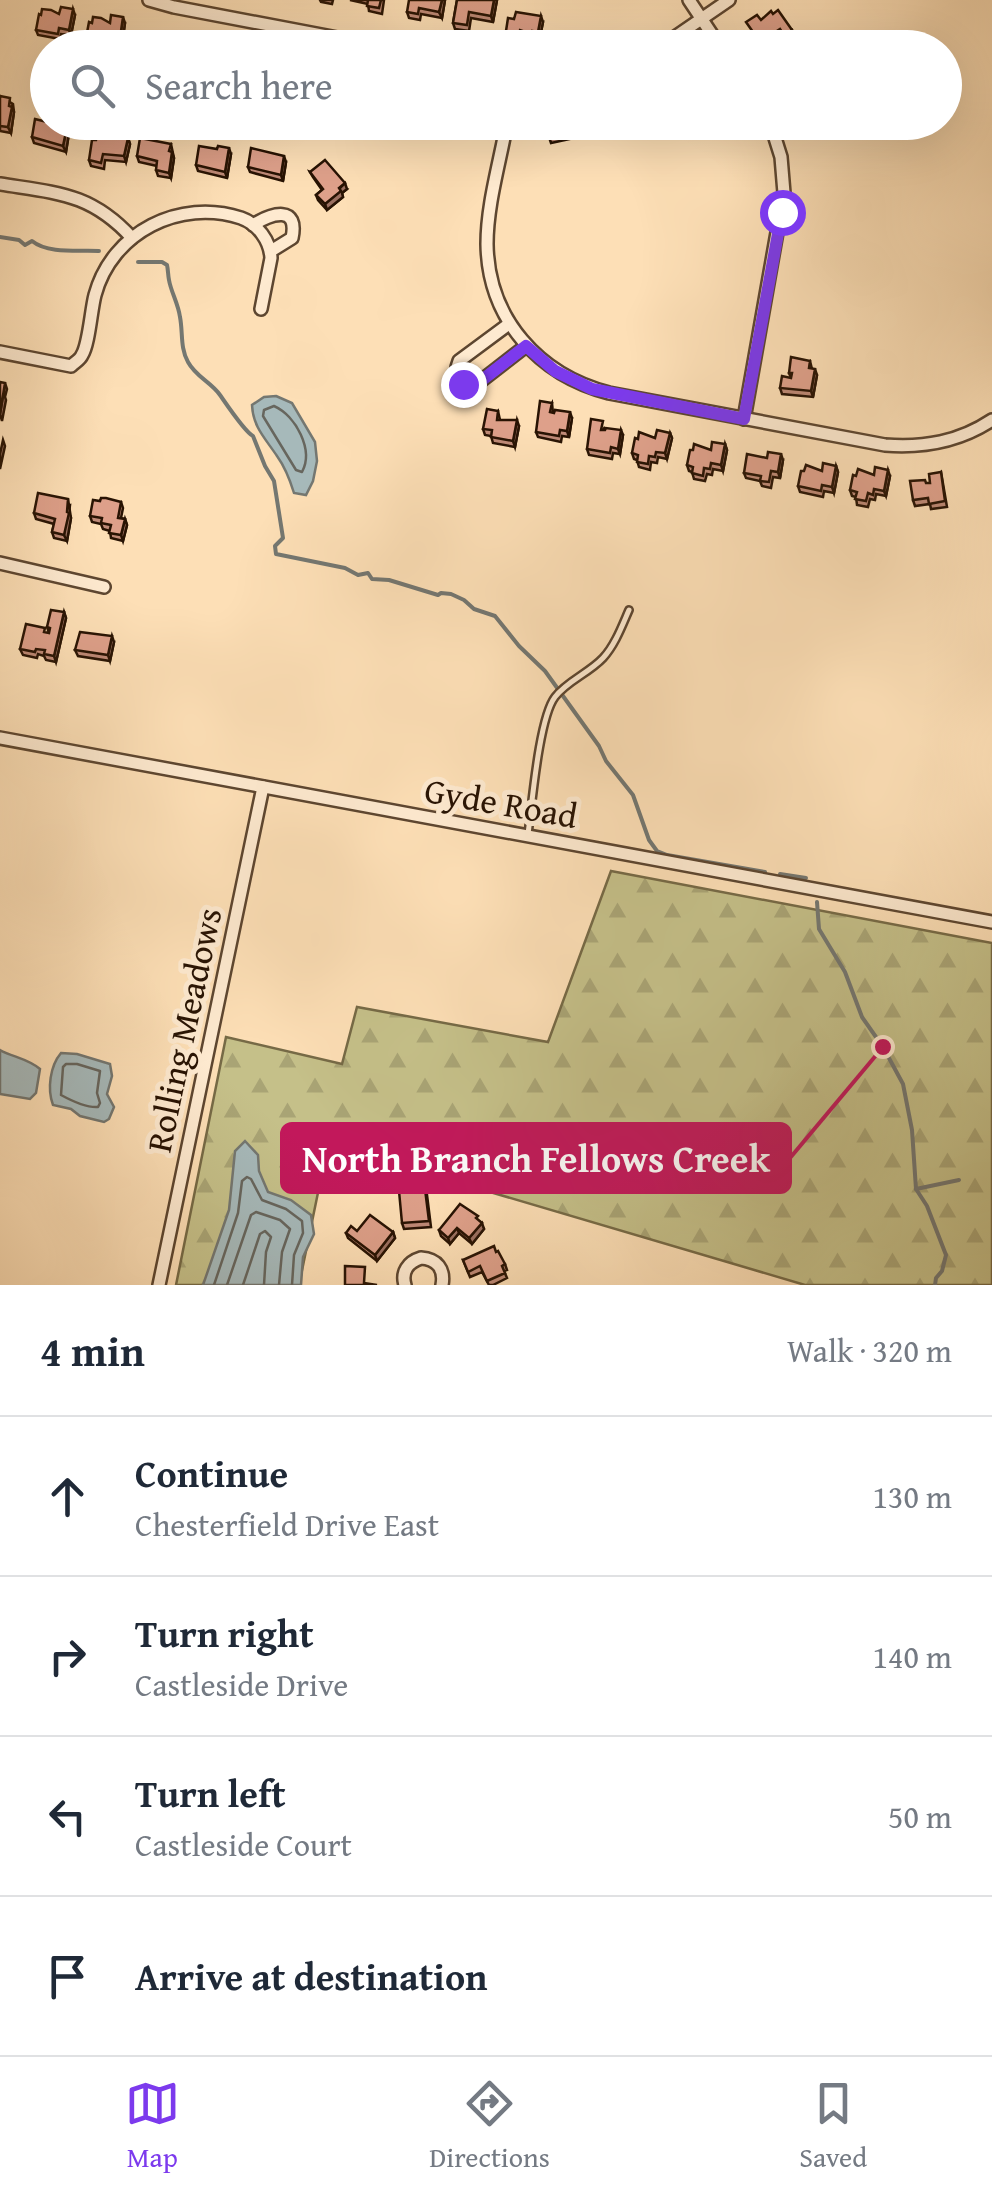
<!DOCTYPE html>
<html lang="en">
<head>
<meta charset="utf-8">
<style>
	:root { --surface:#fff; --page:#f6f6f7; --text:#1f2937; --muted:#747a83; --line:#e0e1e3; --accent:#7c3aed }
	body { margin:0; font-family:"Gentium Book Plus",serif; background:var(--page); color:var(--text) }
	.stop { position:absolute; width:30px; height:30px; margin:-22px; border:8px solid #7c3aed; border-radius:50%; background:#fff }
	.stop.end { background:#7c3aed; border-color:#fff; box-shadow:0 2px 10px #0008 }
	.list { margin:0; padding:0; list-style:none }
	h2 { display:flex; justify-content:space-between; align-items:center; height:130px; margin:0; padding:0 40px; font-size:42px }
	h2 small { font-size:32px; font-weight:400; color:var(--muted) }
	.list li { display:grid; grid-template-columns:65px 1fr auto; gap:30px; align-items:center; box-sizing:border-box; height:160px; padding:0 40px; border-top:2px solid var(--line) }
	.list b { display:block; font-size:38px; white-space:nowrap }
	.list p { margin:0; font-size:32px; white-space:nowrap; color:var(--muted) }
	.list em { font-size:32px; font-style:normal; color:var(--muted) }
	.icon { flex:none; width:55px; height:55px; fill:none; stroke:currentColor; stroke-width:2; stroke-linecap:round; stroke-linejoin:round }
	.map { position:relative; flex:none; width:992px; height:1285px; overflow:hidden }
	.search { position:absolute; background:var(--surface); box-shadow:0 10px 40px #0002; left:30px; right:30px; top:30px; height:110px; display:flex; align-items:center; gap:25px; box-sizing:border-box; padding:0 35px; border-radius:55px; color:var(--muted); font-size:38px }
	.sheet { height:770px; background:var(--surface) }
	nav { display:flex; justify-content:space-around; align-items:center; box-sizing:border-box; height:140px; border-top:2px solid var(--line); background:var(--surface); font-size:28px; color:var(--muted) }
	nav a { display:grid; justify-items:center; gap:5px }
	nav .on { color:var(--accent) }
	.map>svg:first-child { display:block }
</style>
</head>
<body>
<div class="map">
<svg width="992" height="1285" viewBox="0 0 992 1285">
	<defs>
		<pattern id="forest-firs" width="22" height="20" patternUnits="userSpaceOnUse" patternTransform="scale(2.5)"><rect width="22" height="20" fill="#c5c089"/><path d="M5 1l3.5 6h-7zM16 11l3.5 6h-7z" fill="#a9a475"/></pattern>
	</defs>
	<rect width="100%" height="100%" fill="#fddfb6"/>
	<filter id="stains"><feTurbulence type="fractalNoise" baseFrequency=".002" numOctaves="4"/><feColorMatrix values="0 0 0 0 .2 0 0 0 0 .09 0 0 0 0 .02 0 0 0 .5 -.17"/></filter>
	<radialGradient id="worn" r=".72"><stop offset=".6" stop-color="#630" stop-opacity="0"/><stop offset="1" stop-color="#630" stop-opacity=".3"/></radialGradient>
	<polygon fill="url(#forest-firs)" stroke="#766a46" stroke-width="2.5" points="611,871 992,943 992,1285 805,1285 446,1179 321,1178 299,1285 176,1285 226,1037 342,1064 357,1007 548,1042"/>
	<g fill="#a6b9ba" stroke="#747771" stroke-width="2.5">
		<path d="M276,396L292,403L315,442L317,461L313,481L306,495L294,493C290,480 285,467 277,456C265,438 253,427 252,405L264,397Z"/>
		<path d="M0,1050C13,1057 29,1059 40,1069L36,1093L30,1099L0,1094Z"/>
		<path d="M61,1053L77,1054L110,1064L112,1076L107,1094L114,1107L109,1119L104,1122L80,1116L71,1109L53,1105C47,1089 50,1066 61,1053Z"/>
		<polygon points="245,1141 258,1155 259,1171 268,1192 291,1200 311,1215 314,1234 303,1257 301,1285 203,1285 229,1210 235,1151"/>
	</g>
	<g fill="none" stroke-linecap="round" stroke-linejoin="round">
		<g stroke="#67665e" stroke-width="2.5">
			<path d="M274,406C296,416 314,450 302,472L296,470L263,416L264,410Z"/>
			<path d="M66,1064H77L100,1071L97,1093L100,1103L98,1107C86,1108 72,1101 61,1095L63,1067Z"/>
			<polyline points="214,1285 238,1213 242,1181 247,1177 251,1179 262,1200 286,1209 302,1221 303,1233 294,1255 292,1285"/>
			<polyline points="227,1285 251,1215 256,1212 280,1220 290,1229 282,1252 279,1285"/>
			<polyline points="243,1285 260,1234 265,1231 271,1237 266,1252 264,1285"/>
		</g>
		<g stroke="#747771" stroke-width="4">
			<path d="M0,237L19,240L25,245L32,241C48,254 78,250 99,251"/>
			<path d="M138,262H162L167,265C168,269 168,275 169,280C171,292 178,303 180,317C183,332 180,348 188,362C196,377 211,382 220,395C227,405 245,432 253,436L265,466L274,481L283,538L275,546L276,554L345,568L358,575L368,573L372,579L389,580L438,595L441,593L451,594L464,600L474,609L495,616L519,646L545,671L599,746L606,761L633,795L649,840L657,851L667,855L765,872"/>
			<polyline points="780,874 806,878"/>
			<polyline points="817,902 819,929 845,972 862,1017 883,1047 903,1084 912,1130 916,1189 927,1206 946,1255 942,1271 936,1278 935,1285"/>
			<polyline points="916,1189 959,1180"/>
		</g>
		<g stroke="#5d4630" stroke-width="10">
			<path id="lane" d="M528,834C532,805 539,718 555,697C567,681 589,673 603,658C615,645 622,626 629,610"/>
		</g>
		<g stroke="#5d4630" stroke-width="16">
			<g id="street">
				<polyline points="149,0 174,7 390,48"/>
				<polyline points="689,0 721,48"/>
				<polyline points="659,48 729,0"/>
				<path d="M507,122C500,162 487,204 487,244C488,319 539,375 609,393L885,445C924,448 959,442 992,420"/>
				<path d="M0,184C57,193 91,193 132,238"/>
				<path d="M253,225C272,213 299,205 292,238L271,251"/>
				<path d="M509,324L459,361C454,373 456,383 470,386L477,384L526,346"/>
				<path d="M0,352L71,366C75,362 80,360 82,355C89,344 91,310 95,295C112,232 180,198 241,218C258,224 270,241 271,258L261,309"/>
				<polyline points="744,419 784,193 781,157 770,122"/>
				<polyline points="0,563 104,587"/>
				<polyline points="0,738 992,922"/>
				<polyline points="159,1285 263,787"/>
				<path d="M405,1285C401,1272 408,1262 421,1258C437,1259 445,1269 442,1285"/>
			</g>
		</g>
		<use href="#lane" stroke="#feead0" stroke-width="5"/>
		<use href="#street" stroke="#feead0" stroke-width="11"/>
	</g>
	<g fill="#bf8a77" stroke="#281303" stroke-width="2.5">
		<polygon points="320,0 333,0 332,4 321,2"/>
		<polygon points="350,0 384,0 382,14 369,11 368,4"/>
		<polygon points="445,0 442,18 421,14 420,20 409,18 407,12"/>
		<polygon points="457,0 497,0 493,22 471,18 469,31 455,29 453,23"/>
		<polygon points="59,14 75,15 71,35 61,34 60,39 38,35 36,30"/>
		<polygon points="543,22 540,37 534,36 533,40 522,36 521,39 508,37 506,31"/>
		<polygon points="110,23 125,23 122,44 112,42 111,47 88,44 86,38"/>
		<polygon points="0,96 13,104 14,112 11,133 0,131"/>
		<polygon points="577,122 579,130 572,131 574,138 551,143 549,137"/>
		<polygon points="69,133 66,152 34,143 32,137"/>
		<polygon points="128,138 130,144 126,162 105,160 104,169 91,166 89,160"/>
		<polygon points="171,144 174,158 171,178 158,176 156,170 157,166 139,162 137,156"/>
		<polygon points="231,154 227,178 198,171 196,165"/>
		<polygon points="286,162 283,181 250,172 248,167"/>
		<polygon points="310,172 347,189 342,193 343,197 327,210 318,200 316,195 322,190 313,177"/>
		<polygon points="810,361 812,369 817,375 813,397 782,394 780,388 791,378 789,373"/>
		<polygon points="552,403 553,413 572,418 569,437 562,436 561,442 538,437 536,432"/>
		<polygon points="498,411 500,420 519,426 515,447 493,443 491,436 485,435 483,429"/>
		<polygon points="605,427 604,430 623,435 620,454 613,453 612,459 589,455 587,449"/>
		<polygon points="670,433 672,438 667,459 658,457 657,463 651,462 650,470 639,467 637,460 634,459 632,453 655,438"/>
		<polygon points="725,444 727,450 723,471 713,469 712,475 707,474 705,481 694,479 692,472 689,471 687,465 711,450"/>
		<polygon points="783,460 780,478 773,477 771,488 762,486 760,481 746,478 744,473"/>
		<polygon points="836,466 838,472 834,493 824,491 823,497 800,492 798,486"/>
		<polygon points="941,472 947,507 931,509 930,504 915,506 913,500"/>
		<polygon points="874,475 890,476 886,496 876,494 875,500 870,499 868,507 857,505 856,497 852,496 850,490"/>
		<polygon points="121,502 123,508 121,518 125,519 127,525 123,541 111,538 110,531 103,529 101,524 92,522 90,516"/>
		<polygon points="70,505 69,513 71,518 67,541 54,538 52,532 54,524 36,519 34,513"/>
		<polygon points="64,612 66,618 56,662 46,660 44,656 38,654 37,658 23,655 20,649 47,633 49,633 47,627"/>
		<polygon points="114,642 110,661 78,656 75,650"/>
		<polygon points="427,1195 431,1227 404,1229 402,1223"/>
		<polygon points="480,1222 484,1229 472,1244 459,1233 450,1244 441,1236 439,1230"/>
		<polygon points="357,1231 393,1232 395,1238 377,1261 348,1238 346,1233"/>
		<polygon points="463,1260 505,1264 507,1270 504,1271 507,1278 493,1285 489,1285 482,1272 470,1277"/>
	</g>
	<g fill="#9b7061" stroke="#281303" stroke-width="2.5">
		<polygon points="442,0 445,0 442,18 439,12"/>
		<polygon points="494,0 497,0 493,22 491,16"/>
		<polygon points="73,9 75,15 71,35 69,30"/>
		<polygon points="541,16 543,22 540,37 538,32"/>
		<polygon points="123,17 125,23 122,44 120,38"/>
		<polygon points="780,29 782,35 762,48 760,42"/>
		<polygon points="792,30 794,36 787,40 784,35"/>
		<polygon points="12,107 14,112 11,133 8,127"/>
		<polygon points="67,127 69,133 66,152 63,146"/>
		<polygon points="128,138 130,144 126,162 124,156"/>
		<polygon points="229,148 231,154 227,178 225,172"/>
		<polygon points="172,152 174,158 171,178 169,173"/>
		<polygon points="284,156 286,162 283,181 281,175"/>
		<polygon points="345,183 347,189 342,193 343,197 327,210 325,204"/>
		<polygon points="815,369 817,375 813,397 811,391"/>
		<polygon points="5,383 7,389 5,397 6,400 2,421 0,414"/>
		<polygon points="570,412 572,418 569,437 567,431"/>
		<polygon points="517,420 519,426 515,447 513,441"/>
		<polygon points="621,430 623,435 620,454 618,449"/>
		<polygon points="670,433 672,438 667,459 665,453"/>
		<polygon points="3,440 5,446 0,469 0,454"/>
		<polygon points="725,444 727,450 723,471 721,465"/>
		<polygon points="781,454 783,460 780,478 778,472"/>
		<polygon points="836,466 838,472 834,493 832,487"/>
		<polygon points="888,470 890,476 886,496 884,491"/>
		<polygon points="68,499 71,518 67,541 64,535"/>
		<polygon points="125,519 127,525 123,541 121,535"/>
		<polygon points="64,612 66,618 56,662 54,656"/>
		<polygon points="112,636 114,642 110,661 108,655"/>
		<polygon points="482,1223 484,1229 472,1244 469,1238"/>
		<polygon points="457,1228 459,1233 450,1244 448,1238"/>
		<polygon points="393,1232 395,1238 377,1261 375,1255"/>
	</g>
	<g fill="#dea08a" stroke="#281303" stroke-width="2.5">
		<polygon points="368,0 381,0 379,8 367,6"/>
		<polygon points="409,0 442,0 439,12 419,8 418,14 407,12"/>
		<polygon points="457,0 494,0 491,16 469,12 467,25 453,23"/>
		<polygon points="61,7 73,9 69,30 59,28 58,34 36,30 39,14 41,15 42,9 51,10 59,14"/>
		<polygon points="778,10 792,30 784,35 780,29 760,42 746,22 757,15 761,20 771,11 773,14"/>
		<polygon points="516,12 541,16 538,32 532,31 531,34 520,30 519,33 506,31 508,18 514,19"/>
		<polygon points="111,15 123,17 120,38 110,36 109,42 86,38 89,22 92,23 93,17 101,18 110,23"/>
		<polygon points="159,34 171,36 169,48 136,48 136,44 139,45 139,40 153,40 152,42 158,43"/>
		<polygon points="208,43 220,45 220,48 207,48"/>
		<polygon points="0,96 10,98 9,106 12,107 8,127 0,126"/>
		<polygon points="35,119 67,127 63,146 32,137"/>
		<polygon points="545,122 577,122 577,124 570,126 572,132 549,137"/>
		<polygon points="97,132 128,138 124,156 103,154 101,163 89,160 92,140 96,140"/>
		<polygon points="140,138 171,144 169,151 172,152 169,173 156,170 157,161 137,156"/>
		<polygon points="199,146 217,149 218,146 229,148 225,172 196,165"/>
		<polygon points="251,148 284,156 281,175 248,167"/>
		<polygon points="325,160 345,183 339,188 341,191 325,204 316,195 323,189 310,172"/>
		<polygon points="791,357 810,361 809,368 815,369 811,391 780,388 782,376 791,378 792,373 789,373"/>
		<polygon points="0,382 5,383 0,414"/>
		<polygon points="540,401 552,403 550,412 554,413 555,410 570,412 567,431 560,430 559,436 536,432"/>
		<polygon points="487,409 498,411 497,420 517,420 513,441 491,437 492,430 483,429"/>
		<polygon points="591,419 603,421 601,430 605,430 606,428 621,430 618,449 611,447 610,453 587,449"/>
		<polygon points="657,430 670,433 665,453 656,452 655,457 649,456 648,464 637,462 638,455 632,453 635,438 638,439 639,432 655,438"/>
		<polygon points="712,442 725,444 721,465 711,463 710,469 704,468 703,476 692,473 693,467 687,465 690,450 693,450 694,444 711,450"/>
		<polygon points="768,452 781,454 778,472 771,471 769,482 760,481 761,476 744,473 747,454 767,458"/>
		<polygon points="823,463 836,466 832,487 822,485 821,491 798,486 801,471 804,471 806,465 822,471"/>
		<polygon points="875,467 888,470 884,491 874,489 873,495 868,493 866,501 855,499 857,492 850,490 853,475 856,476 858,469 874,475"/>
		<polygon points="941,472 945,501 929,504 928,498 913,500 910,481 925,480 926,483 930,483 929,474"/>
		<polygon points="38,493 68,499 67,512 69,513 64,535 52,532 55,519 34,513"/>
		<polygon points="101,498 106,498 121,502 118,518 125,519 121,535 109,533 111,525 101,523 102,518 90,516 93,500 100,501"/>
		<polygon points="51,610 64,612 54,656 44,654 45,650 36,649 35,652 20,649 26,624 45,628 44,632 49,633 50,628 47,627"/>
		<polygon points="80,632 112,636 108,655 75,650"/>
		<polygon points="425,1189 429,1221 402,1223 399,1191"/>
		<polygon points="460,1204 478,1216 476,1218 482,1223 469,1238 457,1228 448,1238 439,1230"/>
		<polygon points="370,1215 393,1232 375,1255 346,1233 351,1226 357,1231"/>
		<polygon points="494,1246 496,1252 498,1251 505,1264 502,1266 505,1273 487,1281 480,1266 468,1272 463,1260"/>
		<polygon points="345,1266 365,1267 364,1283 377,1285 345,1285"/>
	</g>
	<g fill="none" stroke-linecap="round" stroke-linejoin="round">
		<polyline stroke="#7c3aed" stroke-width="12" points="463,384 477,384 526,346 555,371 592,389 744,419 782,212"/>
	</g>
	<g text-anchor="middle" stroke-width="10" stroke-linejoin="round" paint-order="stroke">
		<g font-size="35" fill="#281303" stroke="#feead0">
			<text transform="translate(501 803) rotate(10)" y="12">Gyde Road</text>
			<text transform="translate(184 1030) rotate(-78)" y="12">Rolling Meadows</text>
		</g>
	</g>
	<path fill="none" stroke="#c2185b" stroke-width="4" d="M883 1047L790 1158"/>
	<circle fill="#c2185b" stroke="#feead0" stroke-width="4" cx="883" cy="1047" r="10"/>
	<rect fill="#c2185b" stroke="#c2185b" stroke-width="4" x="282" y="1124" width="508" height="68" rx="10"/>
	<g font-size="38" text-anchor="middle" font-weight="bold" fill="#fff">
		<text x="536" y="1172">North Branch Fellows Creek</text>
	</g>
	<rect width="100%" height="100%" filter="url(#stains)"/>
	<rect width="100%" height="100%" fill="url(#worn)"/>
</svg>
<div class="stop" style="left:782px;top:212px"></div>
<div class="stop end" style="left:463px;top:384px"></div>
<div class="search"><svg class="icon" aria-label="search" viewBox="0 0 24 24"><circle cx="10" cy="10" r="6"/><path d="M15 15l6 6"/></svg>Search here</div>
</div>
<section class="sheet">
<h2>4 min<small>Walk · 320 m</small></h2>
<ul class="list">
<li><svg class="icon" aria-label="ahead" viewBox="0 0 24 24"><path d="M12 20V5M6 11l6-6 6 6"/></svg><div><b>Continue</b><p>Chesterfield Drive East</p></div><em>130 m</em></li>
<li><svg class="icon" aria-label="right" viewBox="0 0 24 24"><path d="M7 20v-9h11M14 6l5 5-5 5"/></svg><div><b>Turn right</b><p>Castleside Drive</p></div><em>140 m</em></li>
<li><svg class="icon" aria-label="left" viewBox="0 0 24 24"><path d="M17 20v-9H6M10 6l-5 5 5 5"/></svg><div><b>Turn left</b><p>Castleside Court</p></div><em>50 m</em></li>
<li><svg class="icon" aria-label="arrive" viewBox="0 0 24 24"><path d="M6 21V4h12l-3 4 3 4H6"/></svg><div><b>Arrive at destination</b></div></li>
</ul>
</section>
<nav>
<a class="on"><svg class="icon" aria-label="map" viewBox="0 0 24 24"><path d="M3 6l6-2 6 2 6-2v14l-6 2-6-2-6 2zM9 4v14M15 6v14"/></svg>Map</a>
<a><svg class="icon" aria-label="directions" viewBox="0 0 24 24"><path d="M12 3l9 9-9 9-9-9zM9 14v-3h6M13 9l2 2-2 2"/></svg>Directions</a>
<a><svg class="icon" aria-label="saved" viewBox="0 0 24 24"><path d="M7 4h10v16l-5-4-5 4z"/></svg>Saved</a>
</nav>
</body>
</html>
